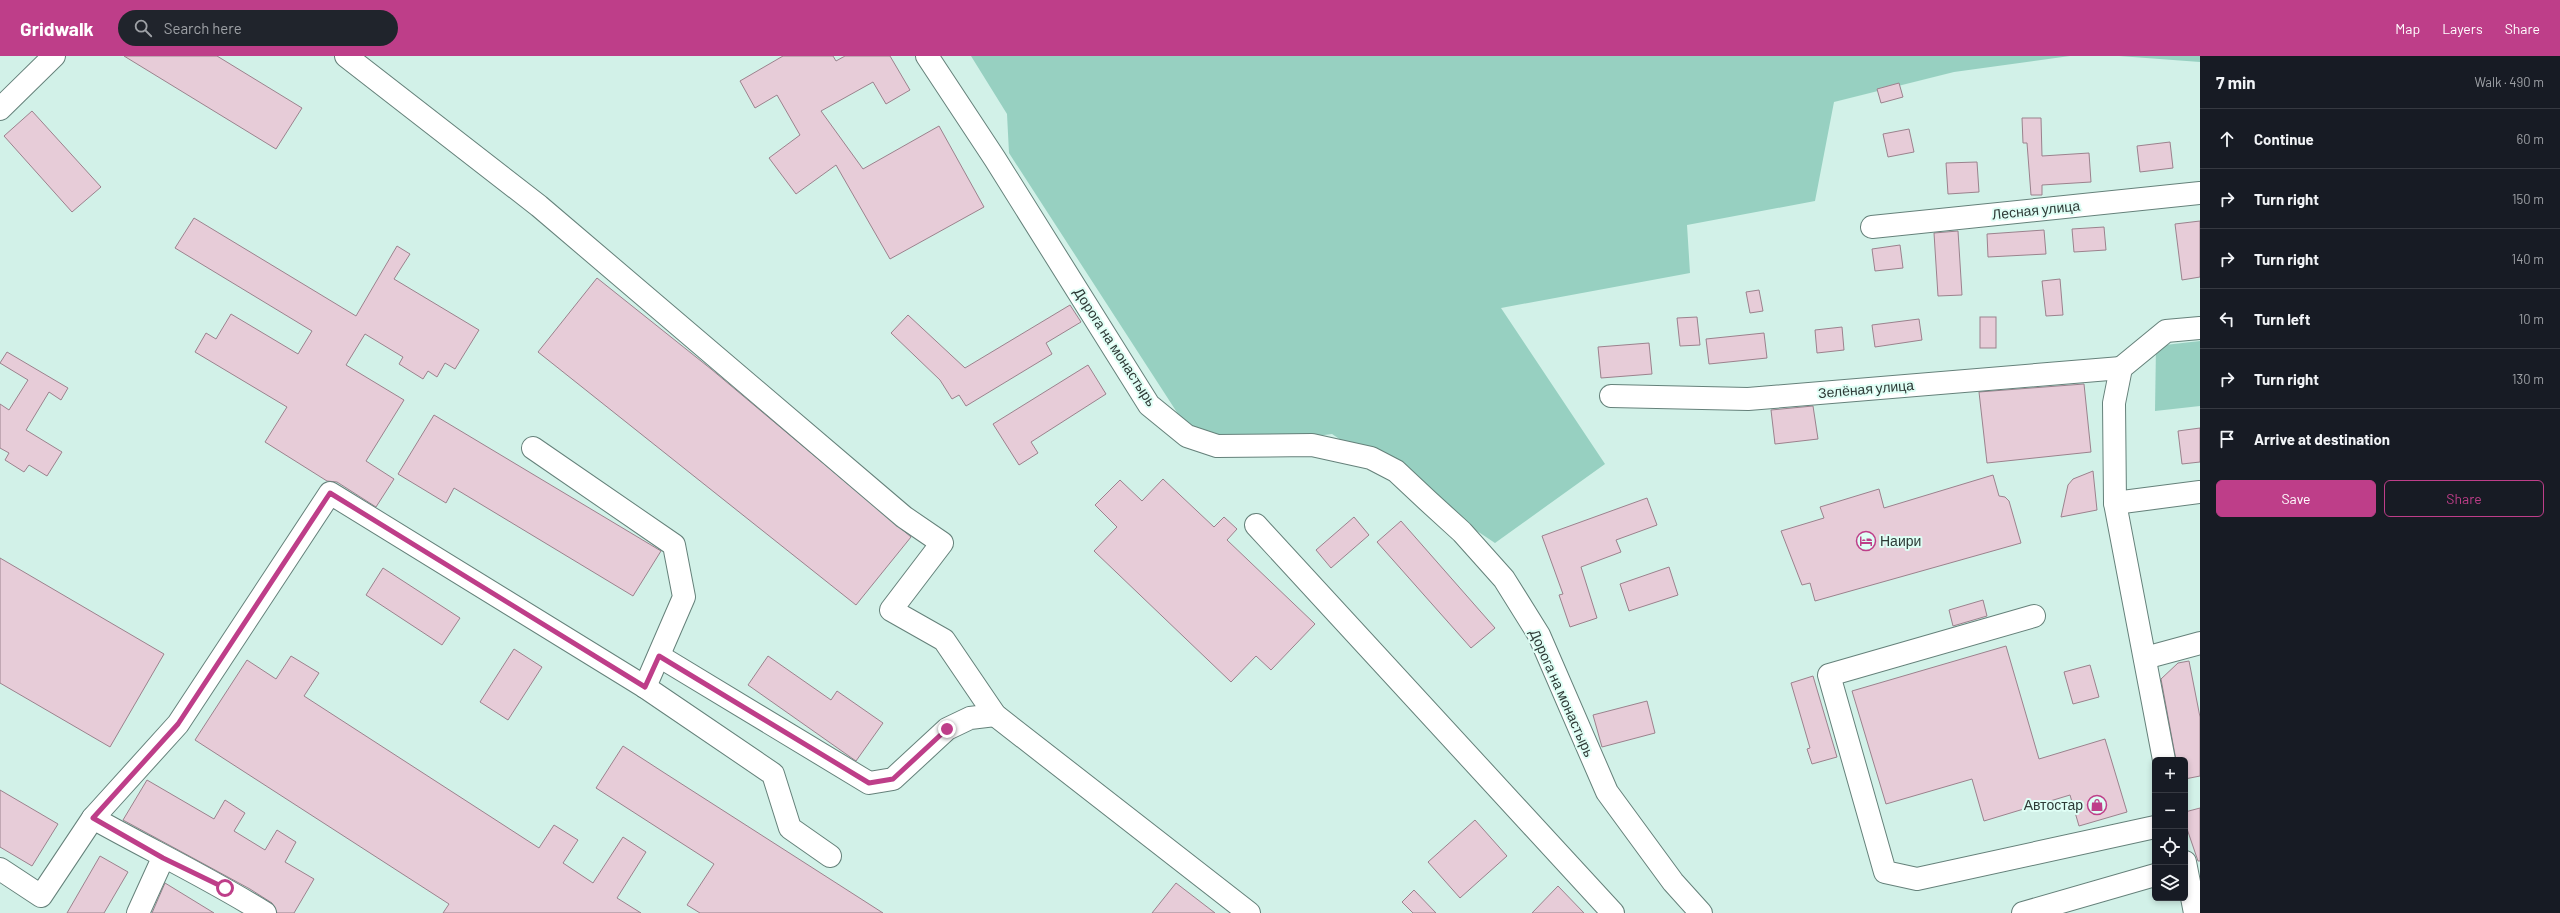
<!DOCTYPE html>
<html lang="en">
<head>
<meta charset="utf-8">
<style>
	:root { --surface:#171b24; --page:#20242c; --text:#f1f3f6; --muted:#9ea1a6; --line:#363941; --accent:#be3e89 }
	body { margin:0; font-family:Barlow,sans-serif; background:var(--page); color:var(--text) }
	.controls { position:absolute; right:12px; bottom:12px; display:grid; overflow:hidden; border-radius:6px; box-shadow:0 2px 6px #0003 }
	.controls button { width:36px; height:36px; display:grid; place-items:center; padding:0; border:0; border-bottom:1px solid var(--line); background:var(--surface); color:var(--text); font:20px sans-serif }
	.stop { position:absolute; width:12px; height:12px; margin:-9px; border:3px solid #be3e89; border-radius:50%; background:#fff }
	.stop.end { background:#be3e89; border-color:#fff; box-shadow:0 1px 4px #0008 }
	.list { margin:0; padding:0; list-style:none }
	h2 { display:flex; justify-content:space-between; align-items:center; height:52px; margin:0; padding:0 16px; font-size:17px }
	h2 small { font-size:13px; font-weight:400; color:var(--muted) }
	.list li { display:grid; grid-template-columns:26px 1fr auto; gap:12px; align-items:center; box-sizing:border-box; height:60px; padding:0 16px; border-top:1px solid var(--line) }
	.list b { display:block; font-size:15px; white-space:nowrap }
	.list em { font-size:13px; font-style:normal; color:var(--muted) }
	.actions { display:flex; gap:8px; padding:12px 16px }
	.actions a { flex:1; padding:9px 0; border:1px solid var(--accent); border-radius:6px; text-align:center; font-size:14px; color:var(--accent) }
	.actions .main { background:var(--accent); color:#fff }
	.icon { flex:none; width:22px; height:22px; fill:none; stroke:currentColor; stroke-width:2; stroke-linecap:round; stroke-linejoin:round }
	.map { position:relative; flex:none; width:2200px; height:857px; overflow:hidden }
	header { display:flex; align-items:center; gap:24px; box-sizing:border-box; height:56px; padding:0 20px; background:var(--accent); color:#fff }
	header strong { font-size:19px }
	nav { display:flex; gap:22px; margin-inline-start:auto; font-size:14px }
	.search { width:280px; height:36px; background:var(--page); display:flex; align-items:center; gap:10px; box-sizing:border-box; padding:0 14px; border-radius:22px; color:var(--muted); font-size:15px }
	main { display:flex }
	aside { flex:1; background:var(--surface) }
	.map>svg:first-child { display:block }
</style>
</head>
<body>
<header>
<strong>Gridwalk</strong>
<div class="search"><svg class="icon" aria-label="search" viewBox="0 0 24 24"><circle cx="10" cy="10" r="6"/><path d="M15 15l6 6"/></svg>Search here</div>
<nav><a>Map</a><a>Layers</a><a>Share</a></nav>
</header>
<main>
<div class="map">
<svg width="2200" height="857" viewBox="0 0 2200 857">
	<rect width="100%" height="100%" fill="#d2f1e8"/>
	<g fill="#97d0c1">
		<polygon points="971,0 2070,0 1954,16 1834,46 1815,145 1687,169 1690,217 1501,252 1605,408 1495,487 1332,378 1202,395 1009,97 1007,58"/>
		<polygon points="2119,0 2200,0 2200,6"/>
		<polygon points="2200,285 2200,350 2155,355 2156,290"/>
	</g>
	<g fill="#e7ccd8" stroke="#9b828d">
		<polygon points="124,0 217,0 302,52 276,93"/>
		<polygon points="783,0 833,0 836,5 845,0 890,0 910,34 886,48 873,26 821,55 863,113 939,70 984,151 890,203 836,109 796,138 769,102 800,79 777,39 755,52 740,25"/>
		<polygon points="1899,27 1903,41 1881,47 1877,33"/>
		<polygon points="32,55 101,131 72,156 4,80"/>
		<polygon points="2022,62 2041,62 2042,100 2089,97 2091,126 2042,129 2042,139 2031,139 2027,87 2023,87"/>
		<polygon points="1909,73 1914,96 1888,101 1883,78"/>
		<polygon points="2170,86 2173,112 2140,116 2137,90"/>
		<polygon points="1977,106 1979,136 1948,138 1946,107"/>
		<polygon points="194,162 356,260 397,190 410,198 394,223 479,274 455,313 445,307 437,321 428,315 423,323 399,308 403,301 365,278 346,309 404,344 366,405 394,423 376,451 337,426 327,425 265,386 287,351 195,296 206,277 216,283 231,258 298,298 312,275 175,192"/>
		<polygon points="2200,165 2200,221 2182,224 2175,168"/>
		<polygon points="2104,171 2106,194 2074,196 2072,173"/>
		<polygon points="2044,174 2046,198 1988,201 1987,178"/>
		<polygon points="1958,175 1962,239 1938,240 1934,177"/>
		<polygon points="1900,189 1903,212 1875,215 1872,193"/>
		<polygon points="597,222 711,313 911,481 856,549 538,296"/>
		<polygon points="2060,223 2063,259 2046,260 2042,225"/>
		<polygon points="1759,234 1763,255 1750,257 1746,236"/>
		<polygon points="1070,249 1081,266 1046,287 1052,298 966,350 959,339 952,343 940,324 891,277 908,259 965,312"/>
		<polygon points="1697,261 1700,289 1680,290 1677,262"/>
		<rect x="1980" y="261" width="16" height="31"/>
		<polygon points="1919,263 1922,284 1875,291 1872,269"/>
		<polygon points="1842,271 1844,294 1817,297 1815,274"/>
		<polygon points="1764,277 1767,302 1709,308 1706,283"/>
		<polygon points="1649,287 1652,318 1601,322 1598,291"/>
		<polygon points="7,296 68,332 61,344 49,336 26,374 62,396 47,420 29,409 24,416 5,404 9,397 0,392 0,348 9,354 28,324 0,307"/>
		<polygon points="1088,309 1106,338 1031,386 1038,397 1019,409 993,368"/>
		<polygon points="2084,328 2091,396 1987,407 1979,336"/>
		<polygon points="1813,350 1818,383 1775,388 1771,354"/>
		<polygon points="434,359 661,495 633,540 454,432 446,447 398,418"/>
		<polygon points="2200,372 2200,406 2182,408 2178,375"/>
		<polygon points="2093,415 2097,454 2061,461 2068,429 2073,423"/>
		<polygon points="1993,419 1999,440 2005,441 2009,445 2021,487 1815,545 1810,527 1802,529 1781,475 1824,462 1820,451 1879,433 1884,452"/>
		<polygon points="1163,423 1214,471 1224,461 1237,473 1227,484 1315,568 1271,614 1256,600 1231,626 1094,495 1117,471 1095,449 1120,424 1142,445"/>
		<polygon points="1647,442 1657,469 1616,484 1621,496 1581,511 1597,562 1570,571 1559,539 1563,538 1542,480"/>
		<polygon points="1354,461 1369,479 1331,512 1316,494"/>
		<polygon points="1401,465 1495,572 1471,592 1377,486"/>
		<polygon points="0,502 164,598 110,691 0,627"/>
		<polygon points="1669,511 1678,539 1629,555 1620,528"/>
		<polygon points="383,512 460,562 442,589 366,539"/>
		<polygon points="1983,544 1987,560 1953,570 1949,554"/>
		<polygon points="2006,590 2039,703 2105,683 2127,756 2079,770 2070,739 1984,765 1972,723 1886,748 1852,635"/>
		<polygon points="514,593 542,611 508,664 480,646"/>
		<polygon points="291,600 319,617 304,640 539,792 554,769 578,784 563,807 593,827 623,781 646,796 617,842 641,857 443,857 449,848 195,684 247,604 276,623"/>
		<polygon points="768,600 831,644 837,635 883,667 856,705 748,629"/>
		<polygon points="2189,605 2200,661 2200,720 2185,723 2185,704 2176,704 2161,623 2178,607"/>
		<polygon points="2090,609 2099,641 2073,648 2064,616"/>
		<polygon points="1813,620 1837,701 1812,708 1807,693 1810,692 1791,627"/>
		<polygon points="1647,645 1655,677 1602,691 1593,659"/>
		<polygon points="623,690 663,716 883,857 700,857 687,849 714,808 596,732"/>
		<polygon points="147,724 214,763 225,744 245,757 234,775 265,794 277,774 296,786 285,806 314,823 294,857 277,857 272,847 250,833 123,764"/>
		<polygon points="0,734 58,768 32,810 0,791"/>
		<polygon points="2200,752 2200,805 2198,805 2185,767 2185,756"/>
		<polygon points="1475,764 1507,800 1460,842 1428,806"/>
		<polygon points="100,800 128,816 104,857 67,857"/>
		<polygon points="165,827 214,857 152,857"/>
		<polygon points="1176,827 1215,857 1152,857"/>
		<polygon points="1558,830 1584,857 1532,857"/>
		<polygon points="1414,834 1436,857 1413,857 1402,846"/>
	</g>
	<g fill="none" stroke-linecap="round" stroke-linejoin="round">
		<g stroke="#65817a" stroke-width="24">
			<g id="minor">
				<polyline points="346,0 539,150 904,461 942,487 891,554 944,584 995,659 1249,857"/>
				<polyline points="927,0 995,103 1149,349 1187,380 1217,390 1312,389 1371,402 1396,415 1428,445 1462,476 1504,523 1539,579 1607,736 1673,826 1701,857"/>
				<polyline points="0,53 54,0"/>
				<polyline points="1872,171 2200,137"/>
				<polyline points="1611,340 1748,343 2121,312"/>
				<polyline points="533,392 674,489 684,541 645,631"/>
				<polyline points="2115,447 2200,436"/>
				<polyline points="1256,469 1613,857"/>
				<polyline points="2034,560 1829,619 1885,816 1917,823 2155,771"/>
				<polyline points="659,600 869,727 893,723 947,673 970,662 995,659"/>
				<polyline points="2145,602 2200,587"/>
				<polyline points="2164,704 2115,447 2114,347 2121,312 2166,275 2200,272"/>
				<path d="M93,762C150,794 209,822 265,857"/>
				<polyline points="2185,806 2195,857"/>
				<polyline points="0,813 41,840 93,762 178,668 330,437 645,631 773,718 790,772 830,800"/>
				<polyline points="138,857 163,802"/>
				<polyline points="2023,857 2155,819"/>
			</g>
		</g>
		<use href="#minor" stroke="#fff" stroke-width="22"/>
	</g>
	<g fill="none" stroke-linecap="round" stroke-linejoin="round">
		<polyline stroke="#be3e89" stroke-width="5" points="225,832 163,802 93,762 178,668 330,437 645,631 659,600 869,727 893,723 947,673"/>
	</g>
	<defs>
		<g id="hotel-ring" transform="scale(1)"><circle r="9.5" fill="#dffef5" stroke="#be3e89" stroke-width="1.5"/><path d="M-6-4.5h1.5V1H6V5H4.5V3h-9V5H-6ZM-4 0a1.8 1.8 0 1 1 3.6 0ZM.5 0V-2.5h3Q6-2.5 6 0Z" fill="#be3e89"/></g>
		<g id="shop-ring" transform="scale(1)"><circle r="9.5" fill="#dffef5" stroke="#be3e89" stroke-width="1.5"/><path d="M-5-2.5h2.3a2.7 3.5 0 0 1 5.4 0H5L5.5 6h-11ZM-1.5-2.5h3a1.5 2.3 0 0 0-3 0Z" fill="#be3e89"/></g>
	</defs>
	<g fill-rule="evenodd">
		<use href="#hotel-ring" x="1866" y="485"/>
		<use href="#shop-ring" x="2097" y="749"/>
	</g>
	<g text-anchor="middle" stroke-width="4" stroke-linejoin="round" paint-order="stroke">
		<g font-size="14" fill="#2e3a36" stroke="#dffef5">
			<text transform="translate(2036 154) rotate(-6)" y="5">Лесная улица</text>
			<text transform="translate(1115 291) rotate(57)" y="5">Дорога на монастырь</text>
			<text transform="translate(1866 333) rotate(-5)" y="5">Зелёная улица</text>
			<text transform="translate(1562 637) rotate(66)" y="5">Дорога на монастырь</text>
		</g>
		<g font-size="14" fill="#2e3a36" stroke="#dffef5" text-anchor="start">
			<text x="1880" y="490">Наири</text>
			<text x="2083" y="754" text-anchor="end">Автостар</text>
		</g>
	</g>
</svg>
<div class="controls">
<button>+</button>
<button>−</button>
<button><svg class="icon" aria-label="locate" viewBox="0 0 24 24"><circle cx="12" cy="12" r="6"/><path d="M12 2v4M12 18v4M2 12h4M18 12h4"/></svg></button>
<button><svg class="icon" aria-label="layers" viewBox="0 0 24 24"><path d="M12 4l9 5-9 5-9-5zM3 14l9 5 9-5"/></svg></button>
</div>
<div class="stop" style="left:225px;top:832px"></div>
<div class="stop end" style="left:947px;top:673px"></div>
</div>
<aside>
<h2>7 min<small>Walk · 490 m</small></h2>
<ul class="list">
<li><svg class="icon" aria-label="ahead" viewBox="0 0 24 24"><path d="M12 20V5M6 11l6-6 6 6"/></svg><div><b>Continue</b></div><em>60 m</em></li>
<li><svg class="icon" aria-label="right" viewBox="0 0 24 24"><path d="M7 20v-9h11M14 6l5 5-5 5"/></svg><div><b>Turn right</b></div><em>150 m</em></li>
<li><svg class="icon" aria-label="right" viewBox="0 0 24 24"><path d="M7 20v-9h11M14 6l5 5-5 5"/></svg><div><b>Turn right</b></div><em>140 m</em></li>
<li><svg class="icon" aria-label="left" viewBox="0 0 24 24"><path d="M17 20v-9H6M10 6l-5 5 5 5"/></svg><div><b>Turn left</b></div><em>10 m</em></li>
<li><svg class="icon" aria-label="right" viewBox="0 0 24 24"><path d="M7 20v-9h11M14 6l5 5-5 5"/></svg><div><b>Turn right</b></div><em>130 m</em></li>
<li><svg class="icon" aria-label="arrive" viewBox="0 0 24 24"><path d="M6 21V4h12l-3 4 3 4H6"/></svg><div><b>Arrive at destination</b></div></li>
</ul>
<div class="actions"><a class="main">Save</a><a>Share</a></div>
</aside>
</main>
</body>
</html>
